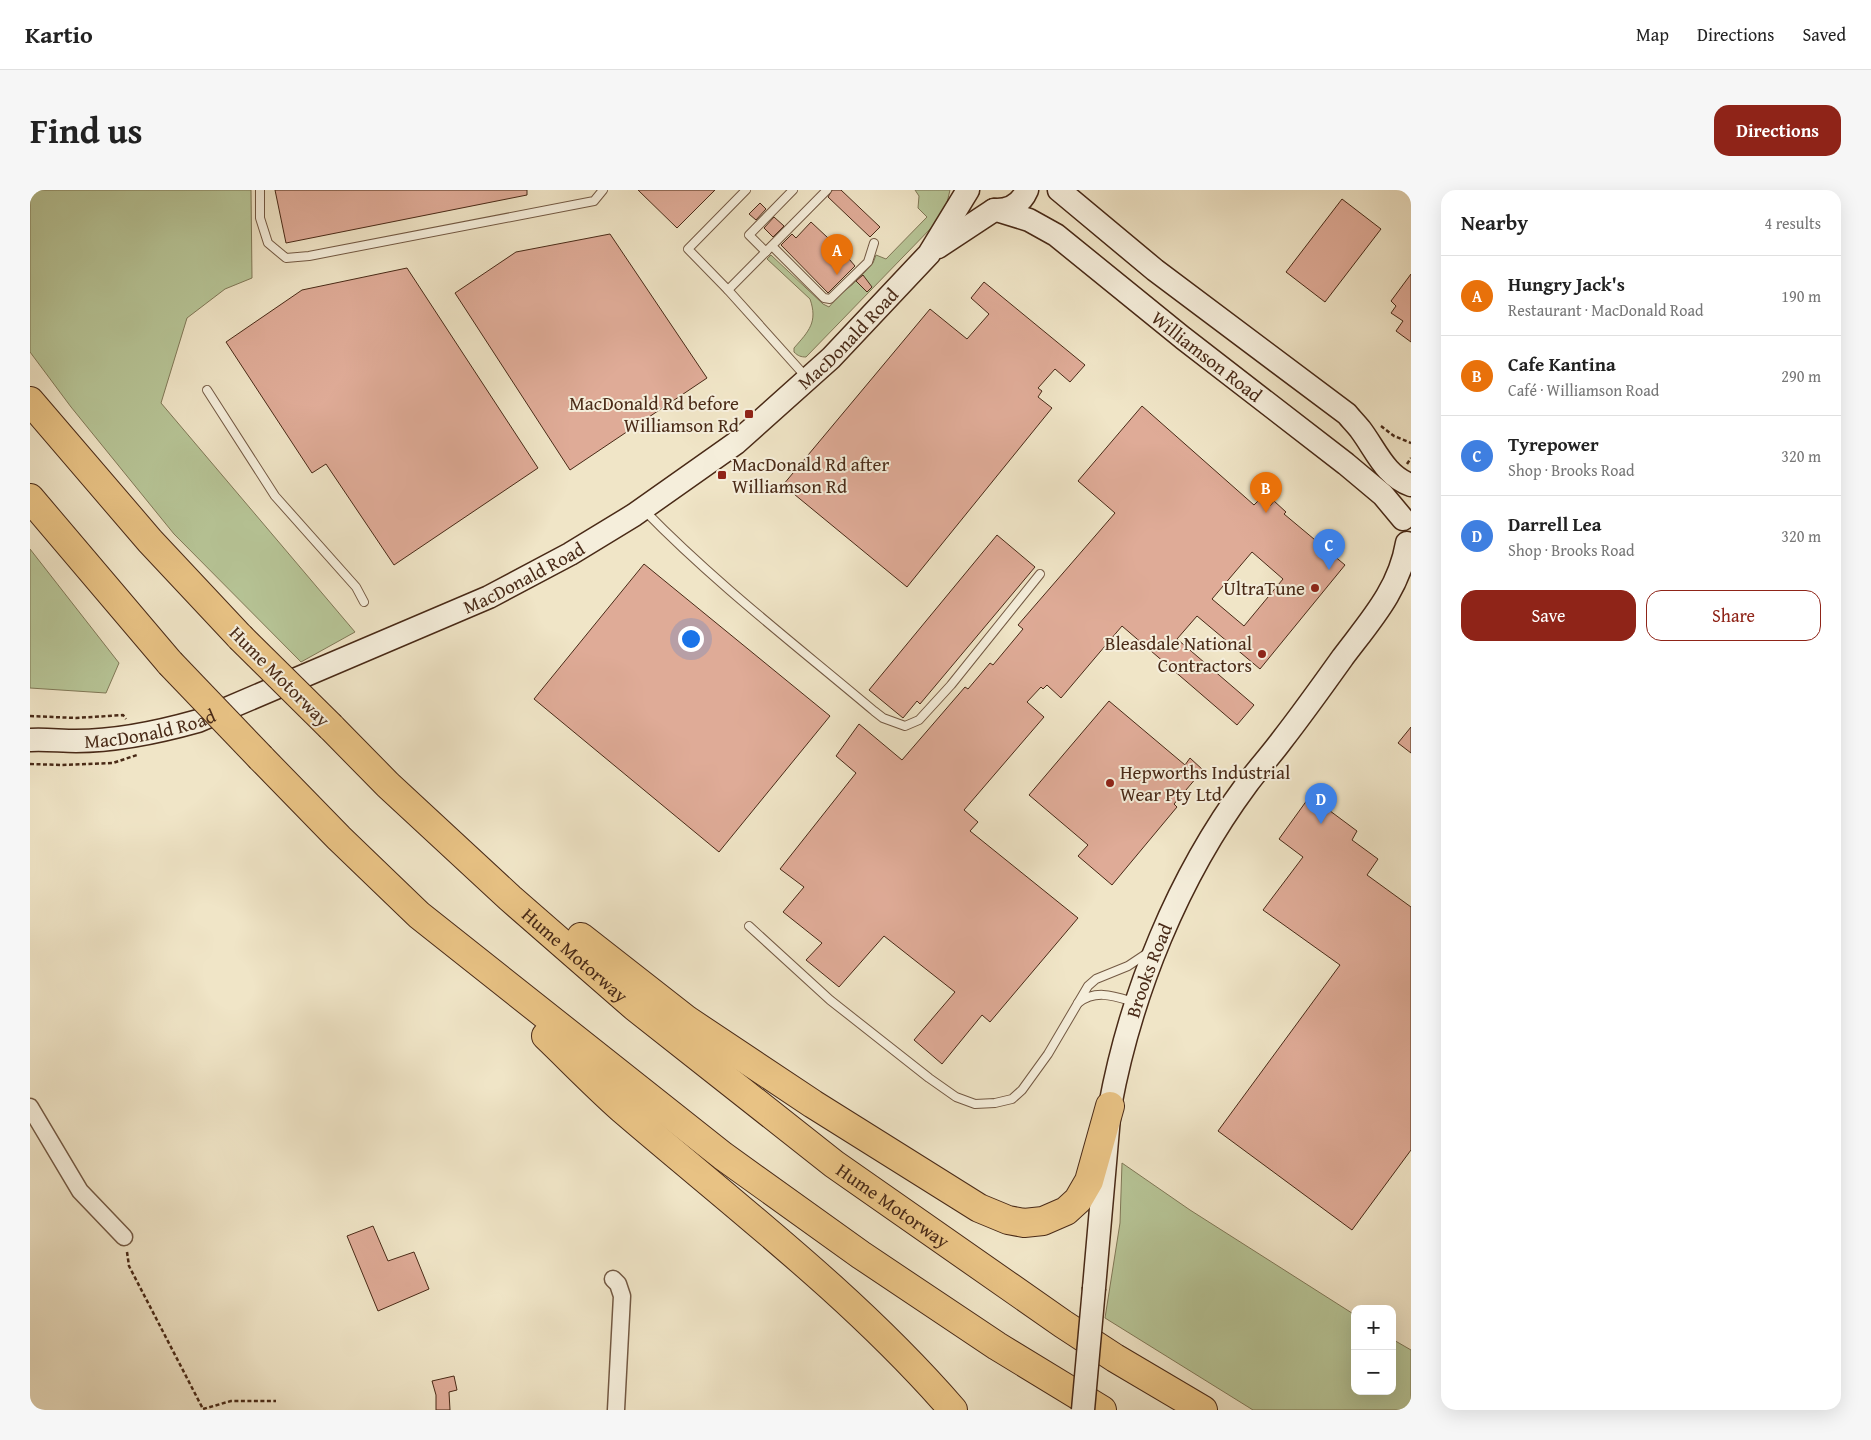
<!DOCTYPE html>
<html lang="en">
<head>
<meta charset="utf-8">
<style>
	:root { --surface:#fff; --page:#f6f6f6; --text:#222; --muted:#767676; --line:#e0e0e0; --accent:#8f2418 }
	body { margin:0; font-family:"Gentium Book Plus",serif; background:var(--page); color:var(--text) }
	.controls { position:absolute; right:15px; bottom:15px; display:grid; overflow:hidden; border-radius:10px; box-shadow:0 5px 20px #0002 }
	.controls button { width:45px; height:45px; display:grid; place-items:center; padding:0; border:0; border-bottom:1px solid var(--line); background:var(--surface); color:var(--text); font:25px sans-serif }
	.you { position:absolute; left:660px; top:448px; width:18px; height:18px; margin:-12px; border:4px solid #fff; border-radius:50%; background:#1a73e8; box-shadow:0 0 0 8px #1a73e833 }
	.badge { display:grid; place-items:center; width:32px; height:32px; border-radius:50%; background:var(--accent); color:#fff; font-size:16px; font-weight:700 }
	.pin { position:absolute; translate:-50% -41px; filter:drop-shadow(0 1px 2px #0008) }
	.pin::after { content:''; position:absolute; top:26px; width:18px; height:15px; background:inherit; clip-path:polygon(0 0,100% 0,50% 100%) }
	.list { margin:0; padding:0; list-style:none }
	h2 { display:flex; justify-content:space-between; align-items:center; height:65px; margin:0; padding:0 20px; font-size:21px }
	h2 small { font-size:16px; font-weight:400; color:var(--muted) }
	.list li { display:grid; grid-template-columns:32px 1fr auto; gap:15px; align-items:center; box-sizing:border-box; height:80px; padding:0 20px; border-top:1px solid var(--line) }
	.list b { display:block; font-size:19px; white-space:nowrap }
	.list p { margin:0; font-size:16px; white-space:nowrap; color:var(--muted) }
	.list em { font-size:16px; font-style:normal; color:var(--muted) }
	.actions { display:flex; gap:10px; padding:15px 20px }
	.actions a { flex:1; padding:11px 0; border:1px solid var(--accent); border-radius:15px; text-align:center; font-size:18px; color:var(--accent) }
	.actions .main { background:var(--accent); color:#fff }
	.map { position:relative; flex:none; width:1381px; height:1220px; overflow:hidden; border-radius:15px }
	header { display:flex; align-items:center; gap:30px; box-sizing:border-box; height:70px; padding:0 25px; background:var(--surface); border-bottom:1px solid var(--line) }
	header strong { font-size:24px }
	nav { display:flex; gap:28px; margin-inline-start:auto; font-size:18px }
	.intro { display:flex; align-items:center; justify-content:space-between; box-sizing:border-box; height:120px; padding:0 30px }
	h1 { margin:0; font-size:35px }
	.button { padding:12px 22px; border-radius:15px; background:var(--accent); color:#fff; font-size:18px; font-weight:700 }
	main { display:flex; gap:30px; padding:0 30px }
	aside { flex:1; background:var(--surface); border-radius:15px; box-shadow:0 5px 20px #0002 }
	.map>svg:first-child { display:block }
</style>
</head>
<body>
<header>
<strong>Kartio</strong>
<nav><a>Map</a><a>Directions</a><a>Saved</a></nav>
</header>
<div class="intro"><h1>Find us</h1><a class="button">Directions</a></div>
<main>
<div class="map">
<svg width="1381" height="1220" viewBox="0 0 1381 1220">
	<rect width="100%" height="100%" fill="#f0e5c7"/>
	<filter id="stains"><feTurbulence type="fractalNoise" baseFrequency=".004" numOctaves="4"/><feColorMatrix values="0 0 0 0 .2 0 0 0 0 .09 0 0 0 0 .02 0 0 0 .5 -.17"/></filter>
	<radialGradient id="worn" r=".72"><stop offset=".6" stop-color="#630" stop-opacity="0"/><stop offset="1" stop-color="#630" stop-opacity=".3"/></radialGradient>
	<g fill="#b7c597" stroke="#807857">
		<polygon points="0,0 221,0 222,88 195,99 157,128 131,213 325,442 271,472 144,344 41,217 0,162"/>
		<path d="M885,0H920L916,17L905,34L776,167C771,167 768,166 764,162V158C779,141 788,132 780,109L737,69L741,65L793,114L799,117L810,104L822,95L835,82L843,73L846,65L856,69L897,27L888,18L889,6Z"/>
		<polygon points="0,359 89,473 76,503 0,498"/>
		<polygon points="1092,973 1160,1020 1325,1125 1325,1201 1362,1201 1362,1149 1381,1160 1381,1220 1223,1220 1075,1128 1090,1033"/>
	</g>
	<g fill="#dfab97" stroke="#492a17" fill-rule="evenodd">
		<polygon points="245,0 497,0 497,5 256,53"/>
		<polygon points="608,0 685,0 647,38"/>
		<polygon points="802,0 811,0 850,37 840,47 798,7"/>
		<polygon points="1312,9 1351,39 1295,112 1256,82"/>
		<polygon points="730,13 736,19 726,30 719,24"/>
		<polygon points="744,27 754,36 743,47 734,38"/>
		<polygon points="781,32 814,63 825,76 798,103 751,55 762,44 766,48"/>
		<polygon points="580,44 677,188 540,280 425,103 486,62"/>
		<polygon points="377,78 508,278 364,375 296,274 282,283 196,152 272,100"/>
		<polygon points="1381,84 1381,152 1366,141 1373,131 1361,123 1366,116 1361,111"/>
		<polygon points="833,85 842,97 837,102 826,91"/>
		<polygon points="954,92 1055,175 1040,192 1025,179 1008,198 1012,201 1008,207 1022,218 877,397 753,295 900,119 937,149 959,124 941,108"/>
		<path d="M1112,216L1224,315L1231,308L1240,316L1244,311L1256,322L1254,324L1315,375L1230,479L1167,426L1147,449L1224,515L1207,535L1092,436L1031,508L1017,495L1013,499L1011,497L997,512L1014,527L934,620L948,632L940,641L1048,728L960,832L952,825L912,874L884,850L925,802L854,746L809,797L776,770L792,753L753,722L774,697L750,679L826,583L806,566L829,534L872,570L935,497L938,499L960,473L963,475L993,439L988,435L1085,323L1048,291ZM1222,362L1253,389L1214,436L1182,409Z"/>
		<polygon points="967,345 1005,377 890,514 887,511 873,528 839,500"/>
		<polygon points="614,374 800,526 689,662 504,509"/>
		<polygon points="1079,511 1155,575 1160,568 1173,580 1144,614 1147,617 1082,695 1048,666 1058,655 999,605"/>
		<polygon points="1381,537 1381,563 1368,553"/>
		<polygon points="1280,606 1327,641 1322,650 1348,669 1337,685 1381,717 1381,960 1322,1040 1188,941 1310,775 1233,720 1273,667 1249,649"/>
		<polygon points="343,1036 358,1071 384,1062 399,1099 348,1121 317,1046"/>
		<polygon points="424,1186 427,1200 419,1202 420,1220 406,1220 406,1205 402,1191"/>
	</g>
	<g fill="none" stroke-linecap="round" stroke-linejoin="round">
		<g stroke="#735943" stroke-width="10">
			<g id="lane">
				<polyline points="230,0 230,28 238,53 256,68 279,66 564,11 573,0"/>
				<polyline points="742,56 794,108 800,109 838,72 844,53"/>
				<polyline points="736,62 719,45 763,0"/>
				<polyline points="698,100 658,59 716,0"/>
				<polyline points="777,188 698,100 797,0"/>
				<polyline points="177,200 245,306 326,397 334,412"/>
				<path d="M614,320C685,393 767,456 844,521L853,528L875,536L889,530L921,495L1010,384"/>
				<polyline points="719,736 800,810 899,888 926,907 945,914 965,913 982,909 992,900 1018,864 1058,796 1066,789 1098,776 1116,764"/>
				<path d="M1048,813C1066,799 1084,806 1104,812"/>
			</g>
		</g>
		<g stroke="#735943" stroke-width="19">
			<g id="street">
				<polyline points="0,917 50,1001 94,1047"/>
				<polyline points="583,1089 588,1094 592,1106 586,1220"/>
			</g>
		</g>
		<g stroke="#492a17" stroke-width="25">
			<g id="secondary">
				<path d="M1029,0L1125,80L1317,224C1321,229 1326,234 1330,239C1346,260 1355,286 1381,295"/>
				<path d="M964,20C979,21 991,14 997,0"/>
				<path id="s1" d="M970,21L999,30L1026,45L1153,148L1316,274L1353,305L1373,329"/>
				<polyline points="908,57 964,20"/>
				<path id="s2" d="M0,550C15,549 31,551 46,551C87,551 129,542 168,531L459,407L540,364L604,325L706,253L801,168L899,64L938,0"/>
				<path id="s3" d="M1064,1098L1080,916C1101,803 1148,687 1217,594C1228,579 1241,565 1252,550C1273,523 1293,495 1313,467C1340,431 1369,400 1377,353"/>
			</g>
		</g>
		<g stroke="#492a17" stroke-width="30">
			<g id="highway">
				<polyline points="0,211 120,351 210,447"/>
				<polyline points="0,308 140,473"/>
				<path id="s4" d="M301,537L358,595L480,708L605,817L804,974L1033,1134L1085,1168L1173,1220"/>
				<polyline points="231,568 309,648 389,725 693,966 831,1065 967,1156 1072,1220"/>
				<polyline points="551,747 657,830 783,914 949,1018 978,1030 994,1033 1013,1031 1036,1021 1048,1010 1059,991 1080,916"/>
				<path d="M516,846C541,870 566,896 592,919C705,1016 825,1107 923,1220"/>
			</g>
		</g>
		<g stroke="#492a17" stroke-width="2.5" stroke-dasharray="4 2.5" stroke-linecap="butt">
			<polyline points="1351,236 1364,246 1381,253"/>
			<polyline points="1377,274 1381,268"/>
			<polyline points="0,526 46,528 93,525 96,529"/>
			<polyline points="0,574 32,575 83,573 107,565"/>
			<polyline points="97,1062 99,1076 173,1219"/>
			<polyline points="173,1219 201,1211 246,1211"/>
		</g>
		<use href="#lane" stroke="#f5eedb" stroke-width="8"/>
		<use href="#street" stroke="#f5eedb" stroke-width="16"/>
		<use href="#secondary" stroke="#f5eedb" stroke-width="22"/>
		<use href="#highway" stroke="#e8c284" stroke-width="28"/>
		<g stroke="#492a17" stroke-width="25" stroke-linecap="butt">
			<polyline id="secondary-bridge" points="1053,1220 1064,1098"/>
		</g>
		<g stroke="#492a17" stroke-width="30" stroke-linecap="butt">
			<g id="highway-bridge">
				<polyline points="210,447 301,537"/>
				<polyline points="140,473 231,568"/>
			</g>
		</g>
		<use href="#secondary-bridge" stroke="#f5eedb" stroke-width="22"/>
		<use href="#highway-bridge" stroke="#e8c284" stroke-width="28"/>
	</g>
	<g fill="#8f2418" stroke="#f5eedb" stroke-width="2">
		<rect x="714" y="219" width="10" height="10" rx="2.5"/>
		<rect x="687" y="280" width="10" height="10" rx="2.5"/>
		<circle cx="1285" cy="398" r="5"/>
		<circle cx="1232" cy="464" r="5"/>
		<circle cx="1080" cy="593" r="5"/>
	</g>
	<g text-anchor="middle" stroke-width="4" stroke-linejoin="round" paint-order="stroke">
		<g font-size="19" fill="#492a17" stroke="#f5eedb">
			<text dy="7" stroke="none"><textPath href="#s2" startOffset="931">MacDonald Road</textPath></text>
			<text dy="7" stroke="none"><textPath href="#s1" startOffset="255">Williamson Road</textPath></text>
			<text dy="7" stroke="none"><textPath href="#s2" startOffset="526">MacDonald Road</textPath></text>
			<text transform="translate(250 486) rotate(45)" y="7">Hume Motorway</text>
			<text dy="7" stroke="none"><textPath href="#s2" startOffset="121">MacDonald Road</textPath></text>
			<text dy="7" stroke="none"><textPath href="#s4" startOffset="334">Hume Motorway</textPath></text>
			<text dy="7" stroke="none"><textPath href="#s3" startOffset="324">Brooks Road</textPath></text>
			<text dy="7" stroke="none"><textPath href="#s4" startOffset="739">Hume Motorway</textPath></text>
		</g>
		<g font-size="19" fill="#492a17" stroke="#f5eedb" text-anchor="end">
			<text x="709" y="220">MacDonald Rd before<tspan x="709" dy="22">Williamson Rd</tspan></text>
			<text x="702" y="281" text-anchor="start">MacDonald Rd after<tspan x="702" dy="22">Williamson Rd</tspan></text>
			<text x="1275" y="405">UltraTune</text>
			<text x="1222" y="460">Bleasdale National<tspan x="1222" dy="22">Contractors</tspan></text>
			<text x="1090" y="589" text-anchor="start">Hepworths Industrial<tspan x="1090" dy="22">Wear Pty Ltd</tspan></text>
		</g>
	</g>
	<rect width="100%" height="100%" filter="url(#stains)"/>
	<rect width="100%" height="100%" fill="url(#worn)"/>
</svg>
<div class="controls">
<button>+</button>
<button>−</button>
</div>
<div class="you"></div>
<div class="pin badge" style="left:807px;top:85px;background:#e8710a">A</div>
<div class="pin badge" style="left:1236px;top:323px;background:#e8710a">B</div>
<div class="pin badge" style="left:1299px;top:380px;background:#3f7fe0">C</div>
<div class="pin badge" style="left:1291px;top:634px;background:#3f7fe0">D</div>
</div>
<aside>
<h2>Nearby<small>4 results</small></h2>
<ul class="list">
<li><span class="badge" style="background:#e8710a">A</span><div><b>Hungry Jack's</b><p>Restaurant · MacDonald Road</p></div><em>190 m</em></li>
<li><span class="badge" style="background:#e8710a">B</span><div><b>Cafe Kantina</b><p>Café · Williamson Road</p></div><em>290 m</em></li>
<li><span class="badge" style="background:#3f7fe0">C</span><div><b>Tyrepower</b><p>Shop · Brooks Road</p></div><em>320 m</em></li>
<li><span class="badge" style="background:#3f7fe0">D</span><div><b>Darrell Lea</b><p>Shop · Brooks Road</p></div><em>320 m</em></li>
</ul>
<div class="actions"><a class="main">Save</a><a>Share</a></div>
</aside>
</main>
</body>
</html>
